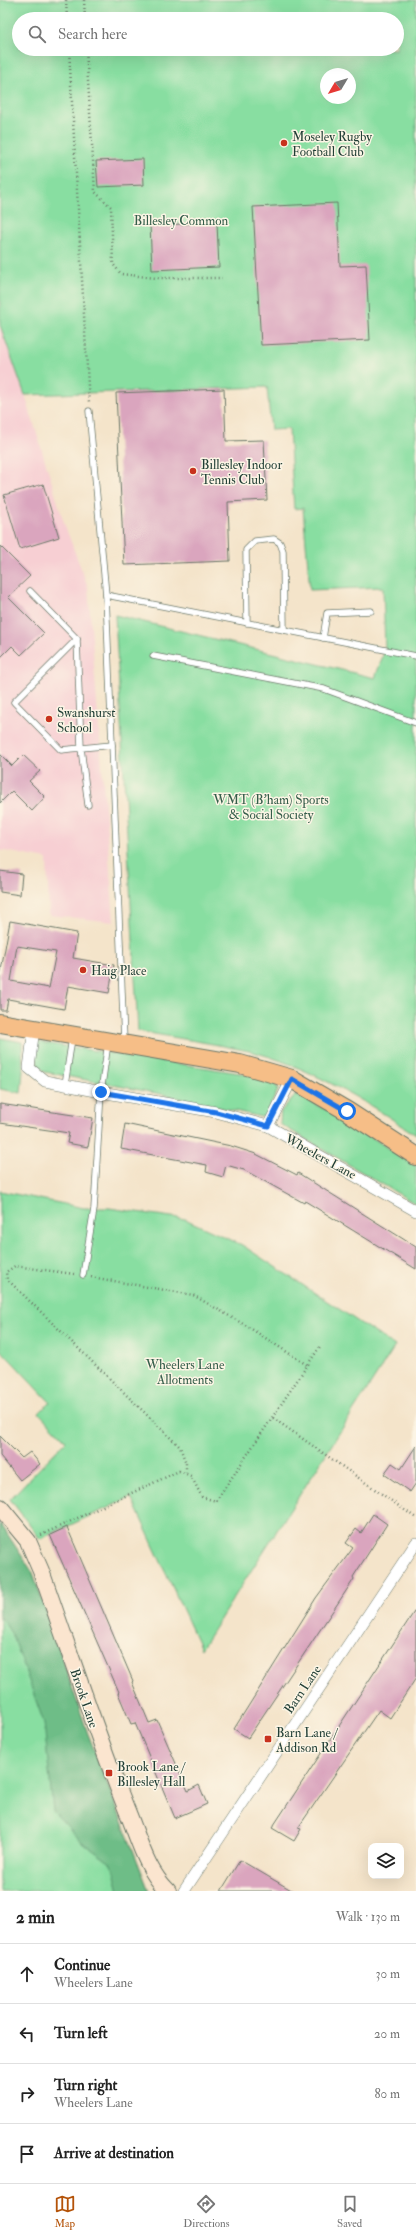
<!DOCTYPE html>
<html lang="en">
<head>
<meta charset="utf-8">
<style>
	:root { --surface:#fff; --page:#f6f6f6; --text:#222; --muted:#767676; --line:#e0e0e0; --accent:#b45309 }
	body { margin:0; font-family:"IM FELL Double Pica",serif; background:var(--page); color:var(--text) }
	.controls { position:absolute; right:12px; bottom:12px; display:grid; overflow:hidden; border-radius:8px; box-shadow:0 4px 16px #0002 }
	.controls button { width:36px; height:36px; display:grid; place-items:center; padding:0; border:0; border-bottom:1px solid var(--line); background:var(--surface); color:var(--text); font:20px sans-serif }
	.compass { position:absolute; left:320px; top:68px; width:36px; height:36px; border-radius:50%; background:var(--surface); box-shadow:0 4px 16px #0002; rotate:232deg }
	.stop { position:absolute; width:12px; height:12px; margin:-9px; border:3px solid #1a73e8; border-radius:50%; background:#fff }
	.stop.end { background:#1a73e8; border-color:#fff; box-shadow:0 1px 4px #0008 }
	.list { margin:0; padding:0; list-style:none }
	h2 { display:flex; justify-content:space-between; align-items:center; height:52px; margin:0; padding:0 16px; font-size:17px }
	h2 small { font-size:13px; font-weight:400; color:var(--muted) }
	.list li { display:grid; grid-template-columns:26px 1fr auto; gap:12px; align-items:center; box-sizing:border-box; height:60px; padding:0 16px; border-top:1px solid var(--line) }
	.list b { display:block; font-size:15px; white-space:nowrap }
	.list p { margin:0; font-size:13px; white-space:nowrap; color:var(--muted) }
	.list em { font-size:13px; font-style:normal; color:var(--muted) }
	.icon { flex:none; width:22px; height:22px; fill:none; stroke:currentColor; stroke-width:2; stroke-linecap:round; stroke-linejoin:round }
	.map { position:relative; flex:none; width:416px; height:1891px; overflow:hidden }
	.search { position:absolute; background:var(--surface); box-shadow:0 4px 16px #0002; left:12px; right:12px; top:12px; height:44px; display:flex; align-items:center; gap:10px; box-sizing:border-box; padding:0 14px; border-radius:22px; color:var(--muted); font-size:15px }
	.sheet { height:292px; background:var(--surface) }
	nav { display:flex; justify-content:space-around; align-items:center; box-sizing:border-box; height:56px; border-top:1px solid var(--line); background:var(--surface); font-size:11px; color:var(--muted) }
	nav a { display:grid; justify-items:center; gap:2px }
	nav .on { color:var(--accent) }
	.map>svg:first-child { display:block }
</style>
</head>
<body>
<div class="map">
<svg width="416" height="1891" viewBox="0 0 416 1891">
	<rect width="100%" height="100%" fill="#fcf5e5"/>
	<filter id="ink" filterUnits="userSpaceOnUse"><feTurbulence type="fractalNoise" baseFrequency=".025" numOctaves="2"/><feDisplacementMap in="SourceGraphic" scale="8" xChannelSelector="R" yChannelSelector="G"/><feConvolveMatrix kernelMatrix="1 2 1 2 8 2 1 2 1" color-interpolation-filters="sRGB"/></filter>
	<filter id="wash" filterUnits="userSpaceOnUse"><feTurbulence type="fractalNoise" baseFrequency=".012" numOctaves="4" result="noise"/><feDisplacementMap in="SourceGraphic" scale="16" xChannelSelector="R" yChannelSelector="G"/><feGaussianBlur stdDeviation="0.9" result="paint"/><feColorMatrix in="noise" values="0 0 0 0 0 0 0 0 0 0 0 0 0 0 0 0 0 1.4 0 .05"/><feComposite in="paint" operator="in"/></filter>
	<g filter="url(#wash)">
		<rect width="100%" height="100%" fill="#f4e4ca"/>
		<polygon fill="#f7cfd3" points="0,325 25,395 65,526 88,587 114,922 49,915 47,859 0,850"/>
		<g fill="#88dea1" stroke="#548e6a" fill-rule="evenodd">
			<path d="M0,0H416V1135C371,1104 302,1063 249,1051C212,1043 175,1038 138,1031L115,615L375,678L385,650L383,587L310,590L303,508L294,509L289,429L271,430L267,387L25,395L0,325ZM19,19H397V49H19ZM326,74H350V98H326Z"/>
			<polygon points="0,1038 22,1042 23,1070 21,1093 0,1089"/>
			<polygon points="38,1042 259,1076 276,1084 278,1090 265,1116 261,1117 166,1095 45,1072 38,1065 35,1048"/>
			<polygon points="296,1094 342,1118 416,1166 416,1204 280,1124 281,1111"/>
			<polygon points="0,1191 84,1208 109,1208 185,1219 242,1245 395,1346 201,1649 131,1497 40,1539 10,1499 66,1441 39,1413 50,1402 0,1349"/>
			<polygon points="0,1523 33,1573 88,1734 149,1891 0,1891"/>
		</g>
		<polygon fill="#6ebd87" stroke="#467d5e" points="0,1523 33,1573 88,1734 149,1891 119,1891 112,1864 83,1843 53,1811 44,1723 13,1636 0,1616"/>
		<g id="blocks">
			<g fill="#daa5be" fill-rule="evenodd">
				<polygon points="143,159 144,185 98,187 96,161"/>
				<polygon points="337,203 340,266 366,265 370,340 261,345 253,207"/>
				<polygon points="217,223 219,267 152,270 150,225"/>
				<polygon points="224,389 226,441 264,440 267,500 228,502 230,561 124,565 116,393"/>
				<polygon points="43,484 59,537 20,549 4,495"/>
				<polygon points="0,546 30,576 8,597 44,633 21,655 12,646 0,658"/>
				<polygon points="0,754 12,766 23,755 40,771 29,781 45,797 32,811 12,791 0,803"/>
				<polygon points="0,871 22,874 20,895 0,892"/>
				<path d="M10,921L77,933L73,958L114,965L109,993L68,986L64,1009L8,999L6,1010H0V976ZM17,946L56,952L49,988L11,981Z"/>
				<polygon points="0,1104 93,1118 88,1147 67,1143 69,1133 0,1123"/>
				<polygon points="125,1124 231,1146 256,1154 297,1175 298,1173 416,1247 416,1269 305,1201 304,1203 244,1170 226,1165 223,1177 206,1172 207,1165 121,1149"/>
				<polygon points="0,1436 22,1458 30,1452 40,1464 20,1480 0,1456"/>
				<polygon points="416,1446 416,1483 410,1492 384,1474 392,1463 401,1469"/>
				<polygon points="373,1514 387,1524 353,1577 354,1579 248,1738 234,1729 316,1598 353,1548 346,1543 356,1529 361,1533"/>
				<polygon points="67,1527 133,1681 132,1682 149,1723 157,1720 188,1791 199,1785 207,1804 175,1818 135,1723 131,1724 118,1693 119,1692 50,1535"/>
				<polygon points="416,1609 416,1678 390,1718 379,1710 298,1828 301,1829 294,1841 272,1828"/>
				<polygon points="240,1860 274,1880 293,1891 221,1891"/>
			</g>
		</g>
	</g>
	<g filter="url(#ink)">
		<use href="#blocks" fill-opacity="0" stroke="#6a7768" stroke-width="1"/>
		<g fill="none" stroke-linecap="round" stroke-linejoin="round">
			<g stroke="#6a7768" stroke-width="7">
				<g id="service">
					<polyline points="89,411 106,595 124,1041"/>
					<polyline points="30,591 77,639"/>
					<polyline points="106,595 416,656"/>
					<polyline points="247,623 246,550 255,541 274,539 280,543 283,551 284,630"/>
					<polyline points="323,638 327,613 371,611"/>
					<polyline points="153,656 324,689 416,723"/>
					<path d="M88,805L81,748L77,639L14,702L61,750C78,748 95,747 112,745"/>
					<polyline points="65,1085 72,1038"/>
					<polyline points="83,1275 94,1209 101,1092 108,1043"/>
				</g>
			</g>
			<g stroke="#6a7768" stroke-width="12">
				<g id="minor">
					<polyline points="34,1028 29,1068 45,1081 101,1092 216,1112 268,1126 416,1211"/>
					<polyline points="268,1126 292,1079"/>
					<polyline points="184,1891 416,1543"/>
				</g>
			</g>
			<g stroke="#6a7768" stroke-width="18">
				<path id="secondary" d="M0,1507L28,1541L41,1571C70,1652 96,1734 128,1813C139,1840 147,1871 168,1891"/>
			</g>
			<g stroke="#6a7768" stroke-width="20">
				<polyline id="primary" points="0,1023 240,1064 292,1079 347,1111 416,1156"/>
			</g>
			<g stroke="#6a7768" stroke-width="2.5" stroke-dasharray="1 3" stroke-linecap="butt">
				<polyline points="66,0 67,19"/>
				<polyline points="84,0 85,19"/>
				<polyline points="69,49 89,403"/>
				<polyline points="86,49 95,192 111,207 113,264 121,274 156,278 222,278"/>
				<polyline points="74,1274 15,1266 6,1272 7,1279 180,1447 186,1463 186,1474"/>
				<polyline points="91,1277 193,1295 250,1328 307,1365"/>
				<polyline points="273,1418 416,1518"/>
				<polyline points="41,1535 179,1471 191,1476 202,1497 216,1501 321,1345"/>
			</g>
			<use href="#service" stroke="#fff" stroke-width="5.5"/>
			<use href="#minor" stroke="#fff" stroke-width="11"/>
			<use href="#secondary" stroke="#fbe5cf" stroke-width="16"/>
			<use href="#primary" stroke="#f6be87" stroke-width="18"/>
		</g>
	</g>
	<g fill="none" stroke-linecap="round" stroke-linejoin="round" filter="url(#ink)">
		<polyline stroke="#1a73e8" stroke-width="5" points="101,1092 216,1112 268,1126 292,1079 347,1111"/>
	</g>
	<g fill="#c8321e" stroke="#fcf5e5" stroke-width="1.5">
		<circle cx="284" cy="143" r="4"/>
		<circle cx="193" cy="471" r="4"/>
		<circle cx="49" cy="719" r="4"/>
		<circle cx="83" cy="970" r="4"/>
		<rect x="264" y="1735" width="8" height="8" rx="2"/>
		<rect x="105" y="1769" width="8" height="8" rx="2"/>
	</g>
	<g text-anchor="middle" stroke-width="3" stroke-linejoin="round" paint-order="stroke">
		<g font-size="13" fill="#1f3d34" stroke="#fcf5e5" text-anchor="start">
			<text x="292" y="141">Moseley Rugby<tspan x="292" dy="15">Football Club</tspan></text>
			<text x="201" y="469">Billesley Indoor<tspan x="201" dy="15">Tennis Club</tspan></text>
			<text x="57" y="717">Swanshurst<tspan x="57" dy="15">School</tspan></text>
			<text x="91" y="975">Haig Place</text>
			<text x="276" y="1737">Barn Lane /<tspan x="276" dy="15">Addison Rd</tspan></text>
			<text x="117" y="1771">Brook Lane /<tspan x="117" dy="15">Billesley Hall</tspan></text>
		</g>
		<g font-size="13" fill="#345d4a" stroke="#fcf5e5">
			<text x="181" y="225">Billesley Common</text>
			<text x="271" y="804">WMT (B'ham) Sports<tspan x="271" dy="15">&amp; Social Society</tspan></text>
			<text x="185" y="1369">Wheelers Lane<tspan x="185" dy="15">Allotments</tspan></text>
		</g>
		<g font-size="13" fill="#1f3d34" stroke="#fcf5e5">
			<text transform="translate(321 1156) rotate(29)" y="5">Wheelers Lane</text>
			<text transform="translate(302 1689) rotate(-56)" y="5">Barn Lane</text>
			<text transform="translate(85 1698) rotate(71)" y="5">Brook Lane</text>
		</g>
	</g>
</svg>
<div class="controls">
<button><svg class="icon" aria-label="layers" viewBox="0 0 24 24"><path d="M12 4l9 5-9 5-9-5zM3 14l9 5 9-5"/></svg></button>
</div>
<svg class="compass" viewBox="-18 -18 36 36"><path d="M0-13l5 13h-10z" fill="#e53935"/><path d="M0 13l5-13h-10z" fill="#767676"/></svg>
<div class="stop" style="left:347px;top:1111px"></div>
<div class="stop end" style="left:101px;top:1092px"></div>
<div class="search"><svg class="icon" aria-label="search" viewBox="0 0 24 24"><circle cx="10" cy="10" r="6"/><path d="M15 15l6 6"/></svg>Search here</div>
</div>
<section class="sheet">
<h2>2 min<small>Walk · 130 m</small></h2>
<ul class="list">
<li><svg class="icon" aria-label="ahead" viewBox="0 0 24 24"><path d="M12 20V5M6 11l6-6 6 6"/></svg><div><b>Continue</b><p>Wheelers Lane</p></div><em>30 m</em></li>
<li><svg class="icon" aria-label="left" viewBox="0 0 24 24"><path d="M17 20v-9H6M10 6l-5 5 5 5"/></svg><div><b>Turn left</b></div><em>20 m</em></li>
<li><svg class="icon" aria-label="right" viewBox="0 0 24 24"><path d="M7 20v-9h11M14 6l5 5-5 5"/></svg><div><b>Turn right</b><p>Wheelers Lane</p></div><em>80 m</em></li>
<li><svg class="icon" aria-label="arrive" viewBox="0 0 24 24"><path d="M6 21V4h12l-3 4 3 4H6"/></svg><div><b>Arrive at destination</b></div></li>
</ul>
</section>
<nav>
<a class="on"><svg class="icon" aria-label="map" viewBox="0 0 24 24"><path d="M3 6l6-2 6 2 6-2v14l-6 2-6-2-6 2zM9 4v14M15 6v14"/></svg>Map</a>
<a><svg class="icon" aria-label="directions" viewBox="0 0 24 24"><path d="M12 3l9 9-9 9-9-9zM9 14v-3h6M13 9l2 2-2 2"/></svg>Directions</a>
<a><svg class="icon" aria-label="saved" viewBox="0 0 24 24"><path d="M7 4h10v16l-5-4-5 4z"/></svg>Saved</a>
</nav>
</body>
</html>
